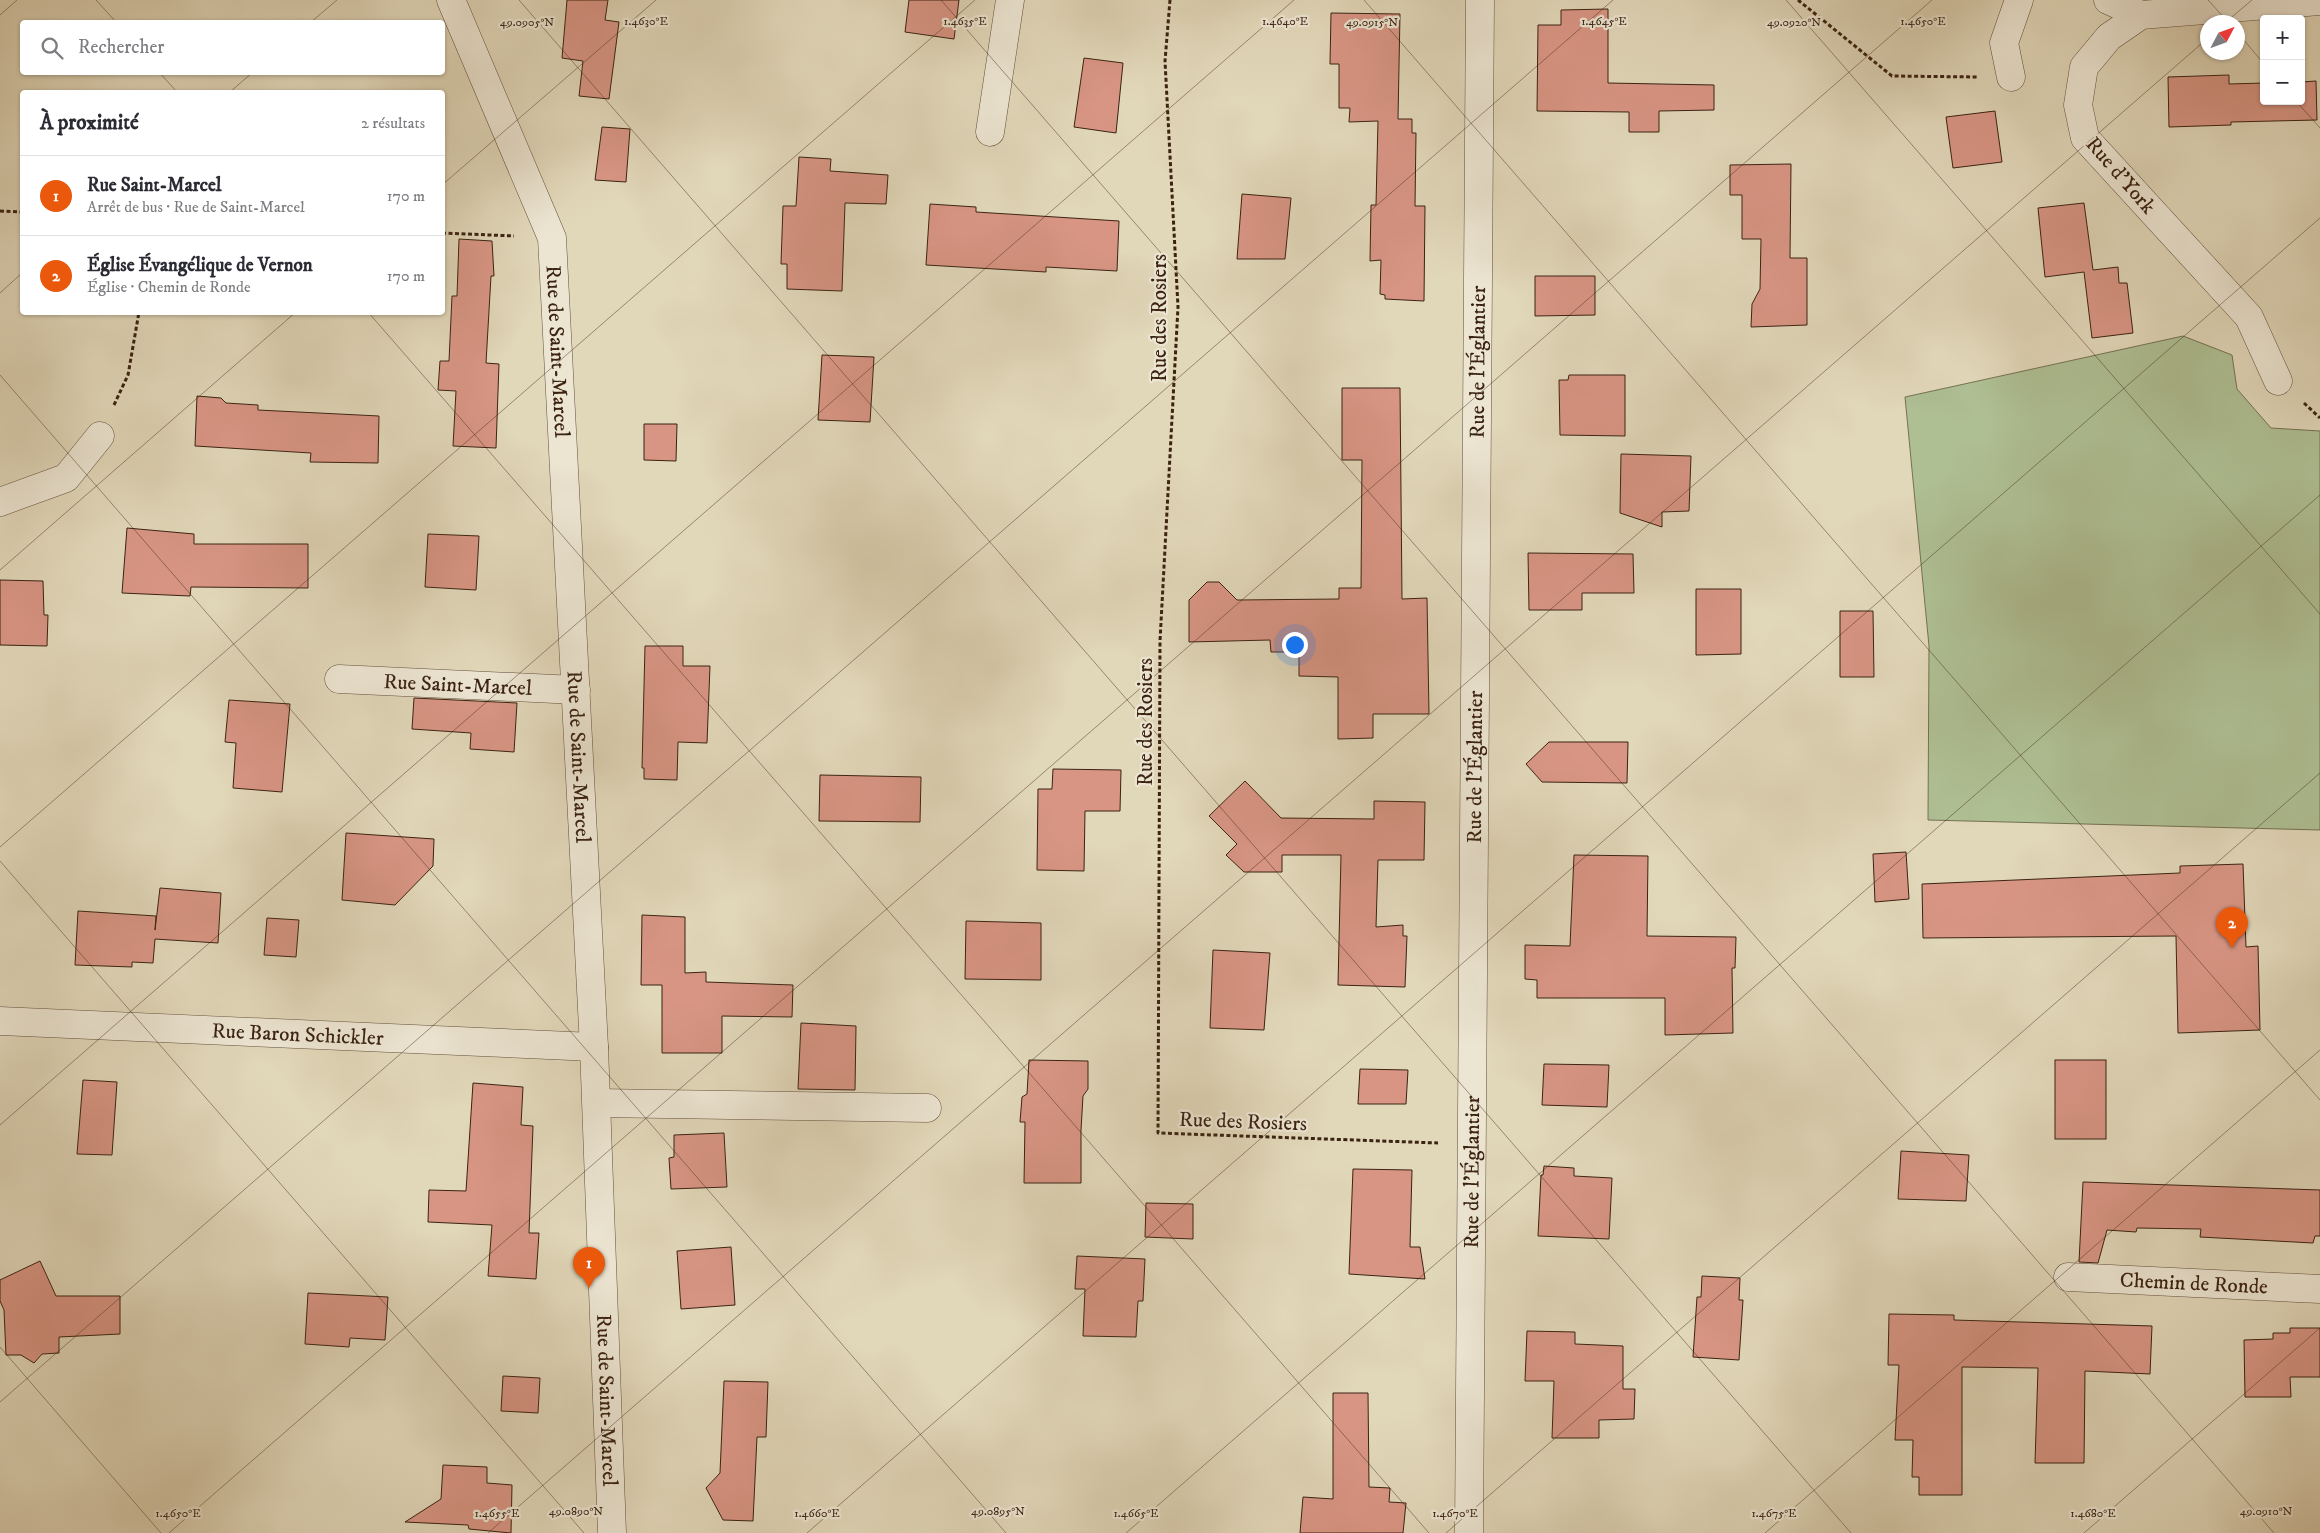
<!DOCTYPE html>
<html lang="fr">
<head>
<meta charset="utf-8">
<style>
	:root { --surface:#fff; --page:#f7f7f7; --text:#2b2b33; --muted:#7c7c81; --line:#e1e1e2; --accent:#ea580c }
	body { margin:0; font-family:"IM FELL DW Pica",serif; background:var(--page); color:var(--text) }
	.controls { position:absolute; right:15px; top:15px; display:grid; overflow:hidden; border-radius:5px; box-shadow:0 1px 4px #0004 }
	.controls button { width:45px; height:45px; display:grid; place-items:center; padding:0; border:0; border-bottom:1px solid var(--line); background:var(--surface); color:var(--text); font:25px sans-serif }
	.compass { position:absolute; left:2200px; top:15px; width:45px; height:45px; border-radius:50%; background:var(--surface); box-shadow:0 1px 4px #0004; rotate:49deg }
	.you { position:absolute; left:1294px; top:644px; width:18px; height:18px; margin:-12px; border:4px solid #fff; border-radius:50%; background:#1a73e8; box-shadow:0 0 0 8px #1a73e833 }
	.badge { display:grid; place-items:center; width:32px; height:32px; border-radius:50%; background:var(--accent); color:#fff; font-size:16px; font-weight:700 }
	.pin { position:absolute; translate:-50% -41px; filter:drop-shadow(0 1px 2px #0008) }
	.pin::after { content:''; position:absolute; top:26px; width:18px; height:15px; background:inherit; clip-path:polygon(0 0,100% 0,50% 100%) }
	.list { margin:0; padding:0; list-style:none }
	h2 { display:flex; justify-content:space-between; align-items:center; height:65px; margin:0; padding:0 20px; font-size:21px }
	h2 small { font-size:16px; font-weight:400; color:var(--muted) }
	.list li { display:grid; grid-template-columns:32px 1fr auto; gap:15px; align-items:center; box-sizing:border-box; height:80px; padding:0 20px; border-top:1px solid var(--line) }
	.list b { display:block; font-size:19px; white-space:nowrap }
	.list p { margin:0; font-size:16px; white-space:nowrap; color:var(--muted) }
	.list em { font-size:16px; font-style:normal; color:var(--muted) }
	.icon { flex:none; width:28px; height:28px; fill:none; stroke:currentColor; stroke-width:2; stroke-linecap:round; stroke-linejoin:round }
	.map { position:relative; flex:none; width:2320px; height:1533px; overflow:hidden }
	.search { position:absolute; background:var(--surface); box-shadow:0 1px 4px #0004; left:20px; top:20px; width:425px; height:55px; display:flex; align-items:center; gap:12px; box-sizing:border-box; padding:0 18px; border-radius:5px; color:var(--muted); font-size:19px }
	.panel { position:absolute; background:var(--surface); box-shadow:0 1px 4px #0004; left:20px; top:90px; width:425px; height:225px; border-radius:5px }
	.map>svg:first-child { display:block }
</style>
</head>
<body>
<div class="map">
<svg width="2320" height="1533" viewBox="0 0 2320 1533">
	<rect width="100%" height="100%" fill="#e1d7b9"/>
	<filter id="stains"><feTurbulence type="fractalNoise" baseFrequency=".004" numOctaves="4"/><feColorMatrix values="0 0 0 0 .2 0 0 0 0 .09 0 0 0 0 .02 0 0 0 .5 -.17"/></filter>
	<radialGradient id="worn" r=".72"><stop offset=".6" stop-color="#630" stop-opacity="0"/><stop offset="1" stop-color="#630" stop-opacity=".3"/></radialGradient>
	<polygon fill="#aebf93" stroke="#747152" points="2183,336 2232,355 2237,389 2271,428 2320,431 2320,830 1928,820 1929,646 1905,397"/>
	<g fill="#d89584" stroke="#3b2312">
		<polygon points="567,0 608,0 605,20 619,22 609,99 579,96 583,61 562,58"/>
		<polygon points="909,0 959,0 954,39 905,32"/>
		<polygon points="1608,9 1608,83 1714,85 1714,110 1659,111 1659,132 1629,132 1629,112 1537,111 1538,25 1561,25 1561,10"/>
		<polygon points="1331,13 1400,14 1398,119 1412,119 1412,133 1416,133 1415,206 1425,206 1424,301 1385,299 1385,295 1380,294 1381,260 1370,261 1371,205 1376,205 1378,121 1349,122 1350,108 1339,108 1339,64 1330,64"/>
		<polygon points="1084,58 1123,63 1116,133 1074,127"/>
		<polygon points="2229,75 2229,84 2264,83 2264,101 2301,101 2301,82 2316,81 2317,120 2231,122 2231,125 2169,127 2168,77"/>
		<polygon points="1995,111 2002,162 1953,168 1946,117"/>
		<polygon points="602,127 630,129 626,182 595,180"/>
		<polygon points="799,157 831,159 830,171 888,175 886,204 845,203 842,291 787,289 787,264 781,264 783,206 796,206"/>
		<polygon points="1791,164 1790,258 1807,258 1807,325 1751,327 1752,304 1760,289 1761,239 1742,239 1742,195 1730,195 1730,165"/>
		<polygon points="1242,194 1291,198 1285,259 1237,259"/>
		<polygon points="2084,203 2093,270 2118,267 2119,283 2127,283 2133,333 2092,338 2084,272 2045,277 2038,208"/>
		<polygon points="930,204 976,207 976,212 1119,221 1117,271 1046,267 1046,272 926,265"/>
		<polygon points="459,239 492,241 494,276 491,276 486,363 499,364 496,448 453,446 456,391 438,390 440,361 449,361 452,296 457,296"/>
		<polygon points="1535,276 1595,276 1595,315 1535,316"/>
		<polygon points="822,355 874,357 870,422 818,420"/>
		<polygon points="1569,375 1625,375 1625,436 1560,435 1559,380 1568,380"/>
		<polygon points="1342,388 1400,388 1402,599 1427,598 1429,714 1373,714 1373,738 1338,739 1338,677 1299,676 1299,652 1271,652 1270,640 1189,642 1189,600 1207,582 1219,582 1237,600 1339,599 1339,588 1361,588 1362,460 1342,460"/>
		<polygon points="197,396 221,398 226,403 258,405 258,410 379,416 378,463 310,462 311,453 195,446"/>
		<polygon points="644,424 677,424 676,461 644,460"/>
		<polygon points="1621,454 1691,456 1689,511 1662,512 1662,527 1620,513"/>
		<polygon points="127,528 194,534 194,544 308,544 308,588 191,587 190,596 122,593"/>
		<polygon points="428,534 479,536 476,590 425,587"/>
		<polygon points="1528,553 1633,554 1634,593 1582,593 1582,610 1529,610"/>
		<polygon points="0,580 43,581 44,615 48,615 47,646 0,645"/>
		<polygon points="1696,589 1741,589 1741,654 1696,655"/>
		<polygon points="1840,611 1873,611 1874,677 1840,677"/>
		<polygon points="645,646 683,646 683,666 710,666 707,743 678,742 677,780 644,779 644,768 642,768"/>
		<polygon points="414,698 517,703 514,752 470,749 471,733 412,729"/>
		<polygon points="229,700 290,704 282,792 233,788 236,743 225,742"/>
		<polygon points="1549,742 1628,742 1627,783 1542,782 1526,764"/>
		<polygon points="1053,769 1121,770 1120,811 1085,811 1084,871 1037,870 1038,789 1052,789"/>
		<polygon points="820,775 921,777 920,822 819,821"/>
		<polygon points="1245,781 1281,818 1374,819 1374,801 1425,802 1424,860 1378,860 1376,927 1403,925 1403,936 1407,936 1405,987 1338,985 1341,855 1282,855 1282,872 1244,872 1226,855 1237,844 1209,816"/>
		<polygon points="346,833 434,839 433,866 395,905 342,900"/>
		<polygon points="1906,852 1909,899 1875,902 1873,854"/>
		<polygon points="1574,855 1648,856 1647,936 1736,937 1735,968 1732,968 1733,1033 1665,1035 1665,998 1537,998 1537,980 1525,979 1525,945 1570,946"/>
		<polygon points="2243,864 2246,947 2258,946 2260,1030 2178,1033 2176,936 1923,938 1922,884 2180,873 2180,866"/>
		<polygon points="160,888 221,893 218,943 155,939 153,963 132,962 132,967 75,965 78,911 156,916 155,930"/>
		<polygon points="642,915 685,917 685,973 706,972 706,982 793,985 792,1017 722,1016 722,1053 662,1053 662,985 641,985"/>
		<polygon points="267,918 299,920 296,957 264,955"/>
		<polygon points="966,921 1041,923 1041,980 965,979"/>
		<polygon points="1213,950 1270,953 1264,1030 1210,1028"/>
		<polygon points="801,1023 856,1026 855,1090 798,1089"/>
		<polygon points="1029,1060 1088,1061 1088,1089 1083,1096 1081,1130 1081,1183 1024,1183 1025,1122 1020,1122 1022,1097 1027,1094"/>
		<rect x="2055" y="1060" width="51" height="79"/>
		<polygon points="1544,1064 1609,1065 1607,1107 1542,1105"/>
		<polygon points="1360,1069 1408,1070 1406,1104 1358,1104"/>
		<polygon points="83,1080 117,1082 112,1155 77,1154"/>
		<polygon points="473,1083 523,1087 521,1125 533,1126 529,1233 539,1233 536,1279 488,1276 492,1225 428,1222 429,1190 466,1191"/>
		<polygon points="724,1133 727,1187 671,1189 669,1158 674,1157 674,1135"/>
		<polygon points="1901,1151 1969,1155 1966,1201 1898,1199"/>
		<polygon points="1544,1166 1574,1168 1574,1176 1612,1178 1609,1239 1538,1236 1541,1175 1543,1175"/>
		<polygon points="1353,1169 1412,1170 1410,1247 1420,1247 1425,1279 1349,1274"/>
		<polygon points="2083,1182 2320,1190 2320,1236 2315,1236 2313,1243 2200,1237 2201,1229 2137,1228 2136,1232 2107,1230 2098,1263 2079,1262"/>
		<polygon points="1146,1203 1193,1204 1193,1239 1145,1237"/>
		<polygon points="731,1247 735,1305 681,1309 677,1251"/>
		<polygon points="1077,1256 1145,1259 1143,1301 1138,1301 1136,1337 1083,1336 1085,1289 1075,1289"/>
		<polygon points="40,1261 56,1296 120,1296 120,1334 59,1337 59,1353 42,1354 34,1363 21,1355 6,1355 4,1310 0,1301 0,1280"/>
		<polygon points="1702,1276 1740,1278 1739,1300 1743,1300 1739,1360 1693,1357 1697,1297 1701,1297"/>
		<polygon points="308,1293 388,1297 385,1340 350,1338 349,1347 305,1344"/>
		<polygon points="1889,1314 1954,1315 1954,1320 2152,1326 2150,1374 2085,1371 2084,1463 2035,1463 2038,1368 1962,1367 1962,1495 1919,1495 1919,1477 1912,1477 1913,1440 1895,1440 1899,1365 1888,1365"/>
		<polygon points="2290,1328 2320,1328 2320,1377 2290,1377 2291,1397 2245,1397 2244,1340 2273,1339 2273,1333 2290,1333"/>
		<polygon points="1527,1331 1575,1332 1575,1344 1623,1346 1623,1389 1635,1389 1634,1419 1599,1420 1599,1438 1552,1438 1554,1381 1525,1381"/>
		<polygon points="503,1376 540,1378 538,1413 501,1411"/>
		<polygon points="724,1381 768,1382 766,1437 757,1437 753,1521 723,1520 706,1488 720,1473"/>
		<polygon points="1333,1393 1368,1393 1369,1487 1390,1488 1389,1502 1406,1503 1403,1533 1300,1533 1303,1497 1333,1499"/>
		<polygon points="443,1465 487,1467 487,1483 512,1485 511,1533 469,1529 468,1525 405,1522 441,1499"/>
	</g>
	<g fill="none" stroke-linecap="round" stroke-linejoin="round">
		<g stroke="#64503c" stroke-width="29">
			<g id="minor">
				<path id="s1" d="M451,0L552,238L594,1047L612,1533"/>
				<polyline points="2108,0 2141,15"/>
				<polyline points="2011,77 2004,43 2019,0"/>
				<polyline points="990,132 1010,0"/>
				<polyline points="2278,381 2249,317 2085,138 2078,105 2084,67 2109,37 2141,15 2320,1"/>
				<polyline points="0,502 66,478 100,436"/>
				<path id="s2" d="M339,679L576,690"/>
				<path id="s3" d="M0,1021L594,1047"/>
				<polyline points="597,1103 927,1108"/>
				<path id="s4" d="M2068,1277L2320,1289"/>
				<path id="s5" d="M1469,1533L1480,0"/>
			</g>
		</g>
		<g stroke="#3b2312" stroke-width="3" stroke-dasharray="4 2.5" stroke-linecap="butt">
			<polyline points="1170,0 1165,61 1178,307 1160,641 1158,1133 1438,1143"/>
			<polyline points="1798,0 1892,76 1978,77"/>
			<polyline points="0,211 22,212"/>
			<polyline points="442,233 514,236"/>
			<polyline points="2304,403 2320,418"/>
			<polyline points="114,405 128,375 139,312"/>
		</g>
		<use href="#minor" stroke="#ece5d2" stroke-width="28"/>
	</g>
	<path fill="none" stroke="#3b2312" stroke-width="1" stroke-opacity="0.45" d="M96,0L116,22M519,0L1851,1533M941,0L2274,1533M1364,0L2320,1100M1786,0L2320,614M2208,0L2228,22M0,15L17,0M311,22L337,0M2226,22L2252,0M2238,33L2264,64M159,72L177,92M230,92L253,72M2296,101L2320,128M442,185L656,0M0,293L22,273M368,312L1429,1533M0,375L1006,1533M0,570L296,312M0,847L975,0M0,861L584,1533M0,1125L1294,0M0,1347L161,1533M0,1402L1613,0M169,1533L1932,0M488,1533L2208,38M807,1533L2320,218M1126,1533L2320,495M1446,1533L2320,773M1765,1533L2320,1050M2084,1533L2320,1328"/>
	<g text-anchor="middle" stroke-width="4.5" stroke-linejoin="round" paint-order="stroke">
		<g font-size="21" fill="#3b2312" stroke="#ece5d2">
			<text transform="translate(2121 175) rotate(49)" y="7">Rue d'York</text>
			<text transform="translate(1159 318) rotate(-90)" y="7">Rue des Rosiers</text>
			<text dy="7" stroke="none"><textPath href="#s1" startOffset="372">Rue de Saint-Marcel</textPath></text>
			<text dy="7" stroke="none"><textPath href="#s5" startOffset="1171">Rue de l'Églantier</textPath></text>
			<text dy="7" stroke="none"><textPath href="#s2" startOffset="119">Rue Saint-Marcel</textPath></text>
			<text transform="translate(1145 722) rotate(-90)" y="7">Rue des Rosiers</text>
			<text dy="7" stroke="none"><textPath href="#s1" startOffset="778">Rue de Saint-Marcel</textPath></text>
			<text dy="7" stroke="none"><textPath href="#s5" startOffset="766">Rue de l'Églantier</textPath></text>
			<text dy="7" stroke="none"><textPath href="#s3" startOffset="298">Rue Baron Schickler</textPath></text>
			<text transform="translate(1243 1121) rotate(2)" y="7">Rue des Rosiers</text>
			<text dy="7" stroke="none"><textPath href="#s5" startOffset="361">Rue de l'Églantier</textPath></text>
			<text dy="7" stroke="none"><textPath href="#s4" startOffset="126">Chemin de Ronde</textPath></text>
			<text dy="7" stroke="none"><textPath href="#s1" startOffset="1422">Rue de Saint-Marcel</textPath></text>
		</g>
	</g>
	<g font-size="12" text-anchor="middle" fill="#3b2312" stroke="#ece5d2" stroke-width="4.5" stroke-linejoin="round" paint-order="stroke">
		<text x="646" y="25">1.4630°E</text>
		<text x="965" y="25">1.4635°E</text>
		<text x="1285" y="25">1.4640°E</text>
		<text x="1604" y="25">1.4645°E</text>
		<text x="1923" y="25">1.4650°E</text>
		<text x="527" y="26">49.0905°N</text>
		<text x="1372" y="26">49.0915°N</text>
		<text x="1794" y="26">49.0920°N</text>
		<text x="576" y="1515">49.0890°N</text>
		<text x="998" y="1515">49.0895°N</text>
		<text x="2266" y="1515">49.0910°N</text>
		<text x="178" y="1517">1.4650°E</text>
		<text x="497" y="1517">1.4655°E</text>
		<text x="817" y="1517">1.4660°E</text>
		<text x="1136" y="1517">1.4665°E</text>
		<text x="1455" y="1517">1.4670°E</text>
		<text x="1774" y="1517">1.4675°E</text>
		<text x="2093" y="1517">1.4680°E</text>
	</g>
	<rect width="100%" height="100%" filter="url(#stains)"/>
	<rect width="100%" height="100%" fill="url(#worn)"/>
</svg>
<div class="controls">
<button>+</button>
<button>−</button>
</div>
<svg class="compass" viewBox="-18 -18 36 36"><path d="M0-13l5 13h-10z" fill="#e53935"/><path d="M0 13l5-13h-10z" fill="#7c7c81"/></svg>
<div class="you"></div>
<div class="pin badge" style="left:589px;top:1288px">1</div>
<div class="pin badge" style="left:2232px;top:948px">2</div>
<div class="search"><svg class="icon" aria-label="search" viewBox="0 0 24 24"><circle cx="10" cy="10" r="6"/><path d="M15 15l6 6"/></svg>Rechercher</div>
<section class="panel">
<h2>À proximité<small>2 résultats</small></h2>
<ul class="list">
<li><span class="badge">1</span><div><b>Rue Saint-Marcel</b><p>Arrêt de bus · Rue de Saint-Marcel</p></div><em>170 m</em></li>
<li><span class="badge">2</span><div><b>Église Évangélique de Vernon</b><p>Église · Chemin de Ronde</p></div><em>170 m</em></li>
</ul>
</section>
</div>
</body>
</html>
